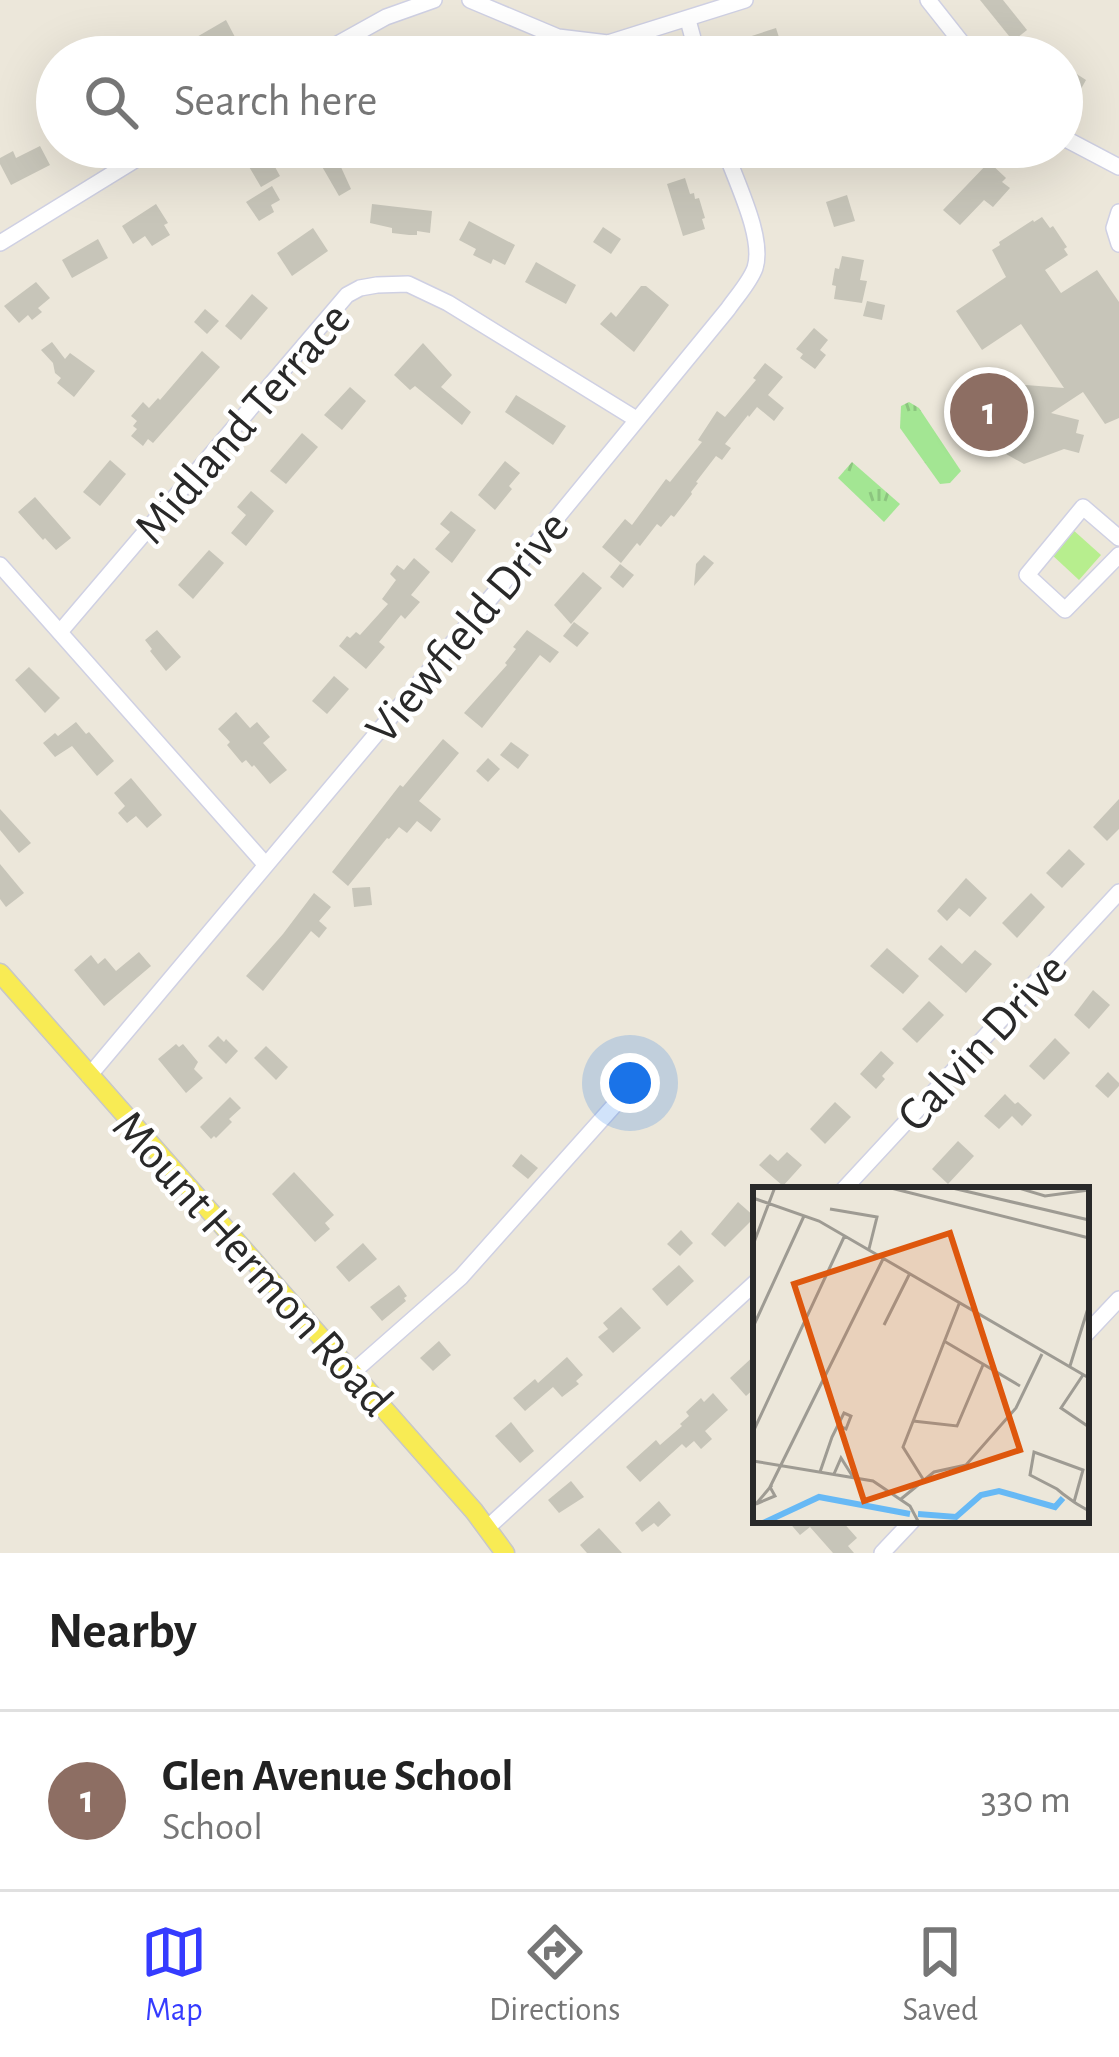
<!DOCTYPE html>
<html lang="en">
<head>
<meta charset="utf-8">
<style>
	:root { --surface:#fff; --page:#f6f6f6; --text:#222; --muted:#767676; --line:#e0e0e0; --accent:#353bff }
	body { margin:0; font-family:"Alegreya Sans",sans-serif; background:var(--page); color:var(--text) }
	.you { position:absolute; left:630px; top:1083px; width:42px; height:42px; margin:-30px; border:9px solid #fff; border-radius:50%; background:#1a73e8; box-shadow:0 0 0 18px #1a73e833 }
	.badge { display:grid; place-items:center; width:78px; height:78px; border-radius:50%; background:var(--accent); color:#fff; font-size:39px; font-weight:700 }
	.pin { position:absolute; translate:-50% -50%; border:6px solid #fff; box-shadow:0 3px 12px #0006 }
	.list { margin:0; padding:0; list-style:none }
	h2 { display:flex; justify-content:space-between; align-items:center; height:156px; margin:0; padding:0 48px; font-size:51px }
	h2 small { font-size:39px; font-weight:400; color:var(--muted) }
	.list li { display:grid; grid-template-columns:78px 1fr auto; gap:36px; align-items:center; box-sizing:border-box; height:180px; padding:0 48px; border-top:3px solid var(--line) }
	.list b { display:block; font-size:45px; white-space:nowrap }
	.list p { margin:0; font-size:39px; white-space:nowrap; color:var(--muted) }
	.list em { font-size:39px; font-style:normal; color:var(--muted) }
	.icon { flex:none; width:66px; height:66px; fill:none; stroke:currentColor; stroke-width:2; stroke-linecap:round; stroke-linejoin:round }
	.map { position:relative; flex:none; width:1119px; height:1553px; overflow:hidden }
	.search { position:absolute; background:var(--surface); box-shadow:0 12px 48px #0002; left:36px; right:36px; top:36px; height:132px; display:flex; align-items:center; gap:30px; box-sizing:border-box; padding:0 42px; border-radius:66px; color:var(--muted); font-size:45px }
	.sheet { height:336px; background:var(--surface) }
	nav { display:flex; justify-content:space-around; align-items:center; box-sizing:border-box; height:168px; border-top:3px solid var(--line); background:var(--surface); font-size:33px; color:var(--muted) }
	nav a { display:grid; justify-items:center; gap:6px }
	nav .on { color:var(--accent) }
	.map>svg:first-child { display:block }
</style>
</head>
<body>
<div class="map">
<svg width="1119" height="1553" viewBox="0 0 1119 1553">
	<defs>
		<pattern id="grass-tufts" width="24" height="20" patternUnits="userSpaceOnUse" patternTransform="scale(3)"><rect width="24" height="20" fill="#a3e693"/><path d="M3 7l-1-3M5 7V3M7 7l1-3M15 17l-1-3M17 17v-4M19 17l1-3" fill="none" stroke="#8cc57f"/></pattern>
	</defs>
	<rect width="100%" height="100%" fill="#ece7da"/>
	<g fill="url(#grass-tufts)">
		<polygon points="909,402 919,408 961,471 950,483 940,484 900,428 901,406"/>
		<polygon points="852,462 900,504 884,522 838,478"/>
	</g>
	<polygon fill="#b7ee8e" points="1072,529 1101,555 1079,580 1050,553"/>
	<g fill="#c7c5b9">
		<polygon points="980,0 1003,0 1027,30 1013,41"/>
		<polygon points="226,20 236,39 206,57 195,38"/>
		<polygon points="776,28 783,50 761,57 735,57 730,43"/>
		<polygon points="466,42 466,57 425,57 425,43"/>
		<polygon points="1069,69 1086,80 1077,96 1062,86"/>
		<polygon points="40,146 50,165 11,185 0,164 0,158 13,151 16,158"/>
		<polygon points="268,147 284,147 290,158 275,167 280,176 261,187 245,160"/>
		<polygon points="796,147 819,147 822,158 801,164"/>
		<polygon points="335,154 351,189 339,196 320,163"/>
		<polygon points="989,162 1006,178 1002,182 1010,188 993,207 984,200 960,225 943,210"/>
		<polygon points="685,178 690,194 694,193 695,199 699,198 705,218 702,219 705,229 683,236 667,184"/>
		<polygon points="272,186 280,200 271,205 274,212 259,221 246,202"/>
		<polygon points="847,195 855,221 834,227 826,202"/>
		<polygon points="156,204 168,223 164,225 170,235 152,246 145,236 133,244 122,226"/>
		<polygon points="372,204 432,211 430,233 417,231 417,235 409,235 392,233 392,228 370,223"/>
		<polygon points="1042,217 1050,228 1053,226 1067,247 1064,249 1068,255 1045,270 1061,293 1097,270 1119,302 1119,418 1105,424 1083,392 1051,413 1079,420 1076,433 1084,435 1079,453 1064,449 1024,464 992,446 988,410 1013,384 1064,388 1021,324 982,350 956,311 1006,277 992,250 1000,245 999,242 1033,220 1034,222"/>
		<polygon points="469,221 515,245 505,265 493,259 491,264 473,255 476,249 459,240"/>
		<polygon points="603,227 621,239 611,254 593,242"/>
		<polygon points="313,228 328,251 292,276 277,253"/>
		<polygon points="98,239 108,258 72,278 62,260"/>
		<polygon points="842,256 864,260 860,280 867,281 862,303 834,299 836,286 832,285 835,268 839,269"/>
		<polygon points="536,262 576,285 566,304 525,282"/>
		<polygon points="36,282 50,298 38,308 42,312 32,320 28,315 19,323 4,306"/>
		<polygon points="641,286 646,286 669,305 634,352 600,324 611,312 616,317"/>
		<polygon points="252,294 268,308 241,340 225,326"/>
		<polygon points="867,301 885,305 882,320 863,316"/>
		<polygon points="205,309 219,321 207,334 194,322"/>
		<polygon points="814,328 828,340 820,350 826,355 815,369 800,358 803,354 796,349"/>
		<polygon points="52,342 65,359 70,353 95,371 74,397 57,383 61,378 55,373 53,363 41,350"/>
		<polygon points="423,343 452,375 441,387 471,412 462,425 415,386 410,390 394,375"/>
		<polygon points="202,351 220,367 153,443 148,439 143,446 131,436 137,429 133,426 137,421 131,416 143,402 149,408 158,398 160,400"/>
		<polygon points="765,363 783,377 768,395 784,408 774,421 757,407 749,417 748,415 725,444 731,448 722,460 716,456 696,482 698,483 691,492 692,494 674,517 671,515 661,527 657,524 640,546 637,543 621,563 602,547 625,519 632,525 666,479 670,482 702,442 698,440 717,411 725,417 756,380 753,378"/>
		<polygon points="350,387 366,401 342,430 324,415"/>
		<polygon points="516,395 566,426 553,445 505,412"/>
		<polygon points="302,433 318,447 286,484 270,471"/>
		<polygon points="110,460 126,474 100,506 83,492"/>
		<polygon points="505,461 520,473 509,486 512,489 495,510 478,495"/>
		<polygon points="251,491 274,511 246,546 231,533 246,515 237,507"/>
		<polygon points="35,497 71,538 56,550 45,538 43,540 18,512"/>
		<polygon points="451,511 476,530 452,563 435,549 450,532 440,524"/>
		<polygon points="209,550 224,563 193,599 178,585"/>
		<polygon points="704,555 714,563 694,586 696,564"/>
		<polygon points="414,558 430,572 411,595 420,602 405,619 401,615 379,642 385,647 366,669 339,646 347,636 350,638 356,632 360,635 388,604 382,599 396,580 390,574 397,565 404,570"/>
		<polygon points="620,564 634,575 623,588 610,577"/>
		<polygon points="583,572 602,588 571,624 554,605"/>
		<polygon points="574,622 589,633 577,647 563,636"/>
		<polygon points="157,630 181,657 166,671 150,651 152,649 145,640"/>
		<polygon points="527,630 559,652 550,663 540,655 482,728 464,713 507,665 505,663 516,649 513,647"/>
		<polygon points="29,667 60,698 45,713 15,680"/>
		<polygon points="334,676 349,689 327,714 312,701"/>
		<polygon points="236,712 250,728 257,722 270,737 263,743 287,770 270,784 254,765 252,767 246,760 242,763 227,745 230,742 218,729"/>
		<polygon points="76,722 86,734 89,732 114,761 97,776 72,746 55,757 43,743 55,733 58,736"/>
		<polygon points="443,739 459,753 419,801 441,819 431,832 417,821 407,833 399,827 389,839 387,838 348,886 332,872 400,785 403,787"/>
		<polygon points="511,742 529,755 518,769 500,755"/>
		<polygon points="488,758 500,769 488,782 476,771"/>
		<polygon points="131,778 162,815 147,828 136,816 127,823 118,813 125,806 114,793"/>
		<polygon points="1119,799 1119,829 1107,841 1093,827"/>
		<polygon points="0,809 31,843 19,853 0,830"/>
		<polygon points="1069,849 1085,864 1062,888 1046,873"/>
		<polygon points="0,864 24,893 6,907 0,899"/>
		<polygon points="966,878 987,898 970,917 959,908 947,921 937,911"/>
		<polygon points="370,887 372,905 354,907 352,888"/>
		<polygon points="314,893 331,907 319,921 327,928 319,938 311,931 263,991 246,976 283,934"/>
		<polygon points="1031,893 1045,907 1017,938 1002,923"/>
		<polygon points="941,945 962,964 975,950 992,964 966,993 928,959"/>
		<polygon points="887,948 919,976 903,994 870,966"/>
		<polygon points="139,952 151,966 104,1006 74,970 91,955 98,964 105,958 116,971"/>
		<polygon points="1093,990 1110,1005 1089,1029 1074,1015"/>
		<polygon points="929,1001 944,1015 917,1043 902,1029"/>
		<polygon points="218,1036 224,1042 226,1039 238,1051 226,1064 208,1046"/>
		<polygon points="1055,1038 1070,1053 1044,1080 1029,1066"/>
		<polygon points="176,1044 179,1047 183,1044 198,1062 194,1069 203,1078 186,1093 158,1059"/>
		<polygon points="266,1046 288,1067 276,1080 254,1058"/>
		<polygon points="881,1051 894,1063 882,1076 885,1079 876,1089 860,1074"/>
		<polygon points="1108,1072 1119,1083 1119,1086 1108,1098 1095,1086"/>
		<polygon points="1005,1094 1015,1104 1018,1102 1032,1115 1022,1126 1012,1116 999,1129 984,1116"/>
		<polygon points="230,1097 241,1108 229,1119 232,1122 216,1138 214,1136 211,1139 200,1127"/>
		<polygon points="835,1102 851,1117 825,1144 810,1129"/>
		<polygon points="958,1141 974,1156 948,1184 932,1169"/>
		<polygon points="787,1152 802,1165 783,1186 759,1165 770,1154 778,1161"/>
		<polygon points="521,1154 538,1168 528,1179 512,1166"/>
		<polygon points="294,1172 334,1215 325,1223 330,1229 315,1242 272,1194"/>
		<polygon points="738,1202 755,1217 725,1247 711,1234"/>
		<polygon points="681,1230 693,1243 680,1256 667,1244"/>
		<polygon points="363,1243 377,1259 349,1282 336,1267"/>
		<polygon points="679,1265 694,1281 667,1306 652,1289"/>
		<polygon points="399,1285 407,1296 404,1298 406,1301 382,1321 370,1307"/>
		<polygon points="621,1307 641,1328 613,1353 598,1337 608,1329 603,1323"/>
		<polygon points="439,1341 451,1355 433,1371 420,1358"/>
		<polygon points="756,1354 756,1387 746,1396 730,1378"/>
		<polygon points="567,1357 583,1375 576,1381 579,1384 562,1397 553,1387 525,1411 513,1398 535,1379 538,1383"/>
		<polygon points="713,1393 728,1410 705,1431 712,1439 701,1449 694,1441 686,1448 682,1444 640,1482 626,1467 656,1440 660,1445 682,1426 680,1424 689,1416 686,1412 701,1398 704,1402"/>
		<polygon points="511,1422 534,1451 520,1463 495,1436"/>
		<polygon points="571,1481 584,1497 559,1513 548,1500"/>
		<polygon points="659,1501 671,1515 658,1527 654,1523 642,1532 635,1523"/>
		<polygon points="787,1520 841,1520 857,1538 848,1546 854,1553 833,1553 810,1527 800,1535"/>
		<polygon points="599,1528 622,1553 587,1553 580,1545"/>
	</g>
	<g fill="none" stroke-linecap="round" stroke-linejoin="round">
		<g stroke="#cfd0e3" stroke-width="18">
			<g id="minor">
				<polyline points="470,0 558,37 608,43 745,0"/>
				<polyline points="928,0 973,57"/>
				<polyline points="688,20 698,57"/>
				<polyline points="314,57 386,17 434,0"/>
				<polyline points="1062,137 1119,167"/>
				<polyline points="1119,212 1114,228 1119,244"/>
				<polyline points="0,243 156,147"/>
				<polyline points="1119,538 1083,507 1027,575 1065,610 1119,555"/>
				<polyline points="0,565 265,864"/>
				<polyline points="60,632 347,295 360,288 377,285 408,284 448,303 636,419"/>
				<path d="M89,1076L519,564L728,309C737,296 750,282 755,268C765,237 734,178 724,147"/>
				<polyline points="843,1190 1119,892"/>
				<polyline points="1086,1334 1119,1299"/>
				<polyline points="353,1372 461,1277 619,1100"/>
				<polyline points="486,1529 756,1282"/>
				<polyline points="882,1553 913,1520"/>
			</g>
		</g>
		<g stroke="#c7c7c7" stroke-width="21">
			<polyline id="major" points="0,973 474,1511 505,1553"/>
		</g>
		<use href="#minor" stroke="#fff" stroke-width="15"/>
		<use href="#major" stroke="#f8eb54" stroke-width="18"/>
	</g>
	<g text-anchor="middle" stroke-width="9" stroke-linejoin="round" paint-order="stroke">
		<g font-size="48" fill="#292929" stroke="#fff">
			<text transform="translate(241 422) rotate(-49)" y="17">Midland Terrace</text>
			<text transform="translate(466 626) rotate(-50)" y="17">Viewfield Drive</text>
			<text transform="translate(981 1041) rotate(-47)" y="17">Calvin Drive</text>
			<text transform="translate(254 1262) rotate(48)" y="17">Mount Hermon Road</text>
		</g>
	</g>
	<g transform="translate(753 1187)">
		<rect width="336" height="336" fill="#ece7da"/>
		<path fill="none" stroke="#67b9f5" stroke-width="6" d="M165,327L203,330L228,308L246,304L302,320L310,311M10,336L66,310L157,327"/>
		<path fill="none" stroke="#9e9b93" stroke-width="3" d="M134,0L336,51M195,0L336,33M262,0L292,9L336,3M0,11L66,34L336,191M77,22L124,30L116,62M0,58L22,0M131,138L156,88M0,140L51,29M191,154L267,199M317,179L336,118M330,188L308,221L336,240M160,234L204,239L230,178M0,245L92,48M0,274L120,294L157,319L166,336M67,285L79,250L91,226L98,229L93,242L85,238M81,287L88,271L100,290M170,292L150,260L206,117M17,300L22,309L3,317L19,298M16,302L130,72M148,312L181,285L213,278L263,221L289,167M321,315L330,283L281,265L277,288L304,302L310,307L321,315L324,317L336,324"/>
		<path fill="#de570d" fill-opacity="0.15" stroke="#de570d" stroke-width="6" d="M197,46L267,263L111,314L41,97Z"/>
		<rect width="336" height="336" fill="none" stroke="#292929" stroke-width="6"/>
	</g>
</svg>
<div class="you"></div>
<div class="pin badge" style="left:989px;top:412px;background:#8d6e63">1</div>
<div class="search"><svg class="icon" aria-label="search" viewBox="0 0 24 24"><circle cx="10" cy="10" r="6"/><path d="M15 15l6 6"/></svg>Search here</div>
</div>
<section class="sheet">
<h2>Nearby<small></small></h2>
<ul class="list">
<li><span class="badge" style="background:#8d6e63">1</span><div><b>Glen Avenue School</b><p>School</p></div><em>330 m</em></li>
</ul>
</section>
<nav>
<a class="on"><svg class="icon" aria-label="map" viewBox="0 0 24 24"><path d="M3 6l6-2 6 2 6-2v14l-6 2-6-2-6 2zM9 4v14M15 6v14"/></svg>Map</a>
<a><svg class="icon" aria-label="directions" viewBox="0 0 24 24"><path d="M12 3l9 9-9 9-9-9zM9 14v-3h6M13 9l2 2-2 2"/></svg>Directions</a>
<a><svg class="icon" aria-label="saved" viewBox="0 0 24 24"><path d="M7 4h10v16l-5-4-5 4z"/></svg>Saved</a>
</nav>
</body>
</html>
